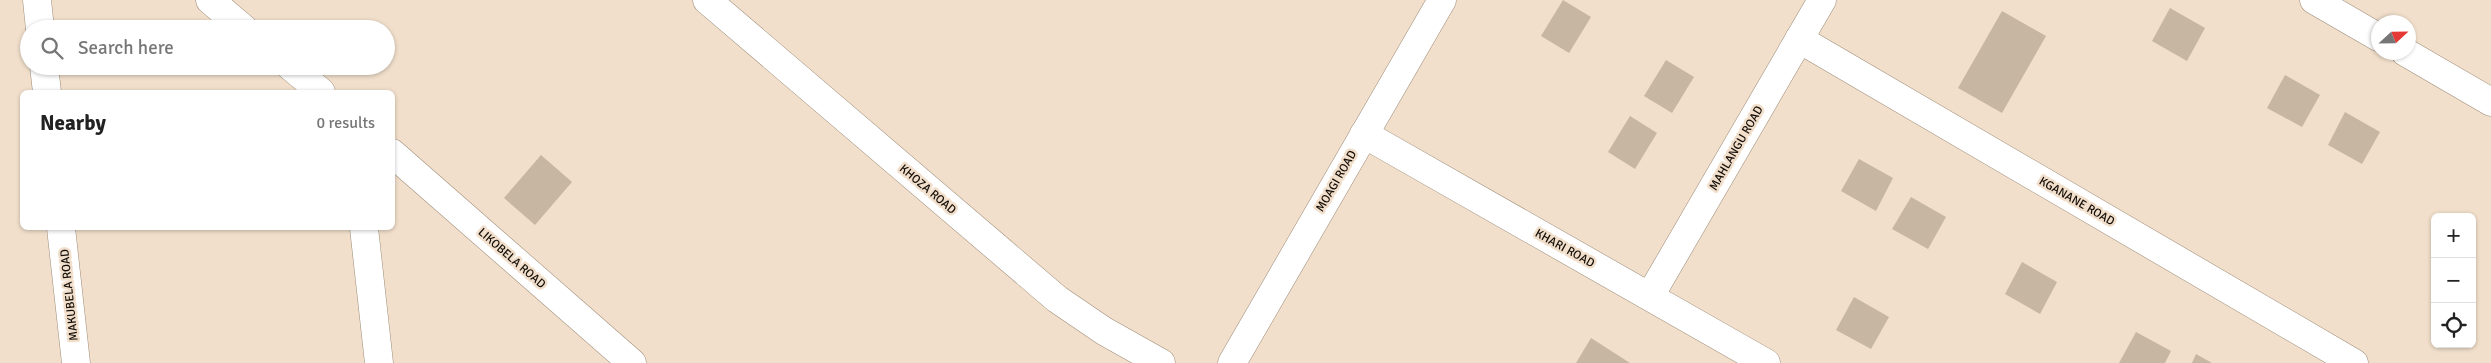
<!DOCTYPE html>
<html lang="en">
<head>
<meta charset="utf-8">
<style>
	:root { --surface:#fff; --page:#f6f6f6; --text:#222; --muted:#767676; --line:#e0e0e0 }
	body { margin:0; font-family:Signika,sans-serif; background:var(--page); color:var(--text) }
	.controls { position:absolute; right:15px; bottom:15px; display:grid; overflow:hidden; border-radius:8px; box-shadow:0 1px 4px #0004 }
	.controls button { width:45px; height:45px; display:grid; place-items:center; padding:0; border:0; border-bottom:1px solid var(--line); background:var(--surface); color:var(--text); font:25px sans-serif }
	.compass { position:absolute; left:2371px; top:15px; width:45px; height:45px; border-radius:50%; background:var(--surface); box-shadow:0 1px 4px #0004; rotate:68deg }
	.list { margin:0; padding:0; list-style:none }
	h2 { display:flex; justify-content:space-between; align-items:center; height:65px; margin:0; padding:0 20px; font-size:21px }
	h2 small { font-size:16px; font-weight:400; color:var(--muted) }
	.icon { flex:none; width:28px; height:28px; fill:none; stroke:currentColor; stroke-width:2; stroke-linecap:round; stroke-linejoin:round }
	.map { position:relative; flex:none; width:2491px; height:363px; overflow:hidden }
	.search { position:absolute; background:var(--surface); box-shadow:0 1px 4px #0004; left:20px; top:20px; width:375px; height:55px; display:flex; align-items:center; gap:12px; box-sizing:border-box; padding:0 18px; border-radius:28px; color:var(--muted); font-size:19px }
	.panel { position:absolute; background:var(--surface); box-shadow:0 1px 4px #0004; left:20px; top:90px; width:375px; height:140px; border-radius:8px }
	.map>svg:first-child { display:block }
</style>
</head>
<body>
<div class="map">
<svg width="2491" height="363" viewBox="0 0 2491 363">
	<rect width="100%" height="100%" fill="#f1dfcb"/>
	<g fill="#c7b6a2">
		<polygon points="1563,0 1591,17 1569,53 1541,36"/>
		<polygon points="2170,8 2205,28 2187,61 2152,41"/>
		<polygon points="2002,11 2046,36 2002,113 1958,88"/>
		<polygon points="1666,60 1694,77 1672,113 1644,96"/>
		<polygon points="2285,75 2320,95 2302,127 2267,108"/>
		<polygon points="2345,112 2380,132 2362,164 2328,145"/>
		<polygon points="1630,116 1657,133 1635,169 1608,152"/>
		<polygon points="541,155 572,182 535,225 504,198"/>
		<polygon points="1859,159 1893,178 1876,211 1841,191"/>
		<polygon points="1911,197 1946,217 1928,249 1892,229"/>
		<polygon points="2022,262 2057,282 2040,314 2005,294"/>
		<polygon points="1854,297 1889,317 1871,349 1836,330"/>
		<polygon points="2136,332 2171,351 2165,363 2119,363"/>
		<polygon points="1591,338 1630,363 1576,363"/>
		<polygon points="2196,354 2212,363 2192,363"/>
	</g>
	<g fill="none" stroke-linecap="round" stroke-linejoin="round">
		<g stroke="#9d8c79" stroke-width="29">
			<g id="street">
				<polyline points="37,0 40,29"/>
				<polyline points="210,0 244,29"/>
				<polyline points="2314,0 2378,37"/>
				<polyline points="1799,39 2354,363"/>
				<polyline points="2405,52 2491,102"/>
				<polyline points="44,66 47,92"/>
				<polyline points="290,66 321,92"/>
				<polyline points="1364,134 1766,363"/>
				<polyline points="392,153 632,363"/>
				<polyline points="61,228 76,363"/>
				<polyline points="364,228 379,363"/>
				<polyline points="1650,296 1822,0"/>
			</g>
		</g>
		<g stroke="#9d8c79" stroke-width="29">
			<g id="secondary">
				<polyline points="707,0 1057,299 1104,331 1161,363"/>
				<polyline points="1232,363 1442,0"/>
			</g>
		</g>
		<use href="#street" stroke="#fff" stroke-width="28"/>
		<use href="#secondary" stroke="#fff" stroke-width="28"/>
	</g>
	<g text-anchor="middle" stroke-width="5" stroke-linejoin="round" paint-order="stroke">
		<g font-size="12" fill="#130d07" stroke="#f1dfcb">
			<text transform="translate(1736 148) rotate(-60)" y="4">MAHLANGU ROAD</text>
			<text transform="translate(1336 181) rotate(-60)" y="4">MOAGI ROAD</text>
			<text transform="translate(928 189) rotate(40)" y="4">KHOZA ROAD</text>
			<text transform="translate(2077 201) rotate(30)" y="4">KGANANE ROAD</text>
			<text transform="translate(1565 248) rotate(29)" y="4">KHARI ROAD</text>
			<text transform="translate(512 258) rotate(41)" y="4">LIKOBELA ROAD</text>
			<text transform="translate(69 295) rotate(-96)" y="4">MAKUBELA ROAD</text>
		</g>
	</g>
</svg>
<div class="controls">
<button>+</button>
<button>−</button>
<button><svg class="icon" aria-label="locate" viewBox="0 0 24 24"><circle cx="12" cy="12" r="6"/><path d="M12 2v4M12 18v4M2 12h4M18 12h4"/></svg></button>
</div>
<svg class="compass" viewBox="-18 -18 36 36"><path d="M0-13l5 13h-10z" fill="#e53935"/><path d="M0 13l5-13h-10z" fill="#767676"/></svg>
<div class="search"><svg class="icon" aria-label="search" viewBox="0 0 24 24"><circle cx="10" cy="10" r="6"/><path d="M15 15l6 6"/></svg>Search here</div>
<section class="panel">
<h2>Nearby<small>0 results</small></h2>
<ul class="list">
</ul>
</section>
</div>
</body>
</html>
